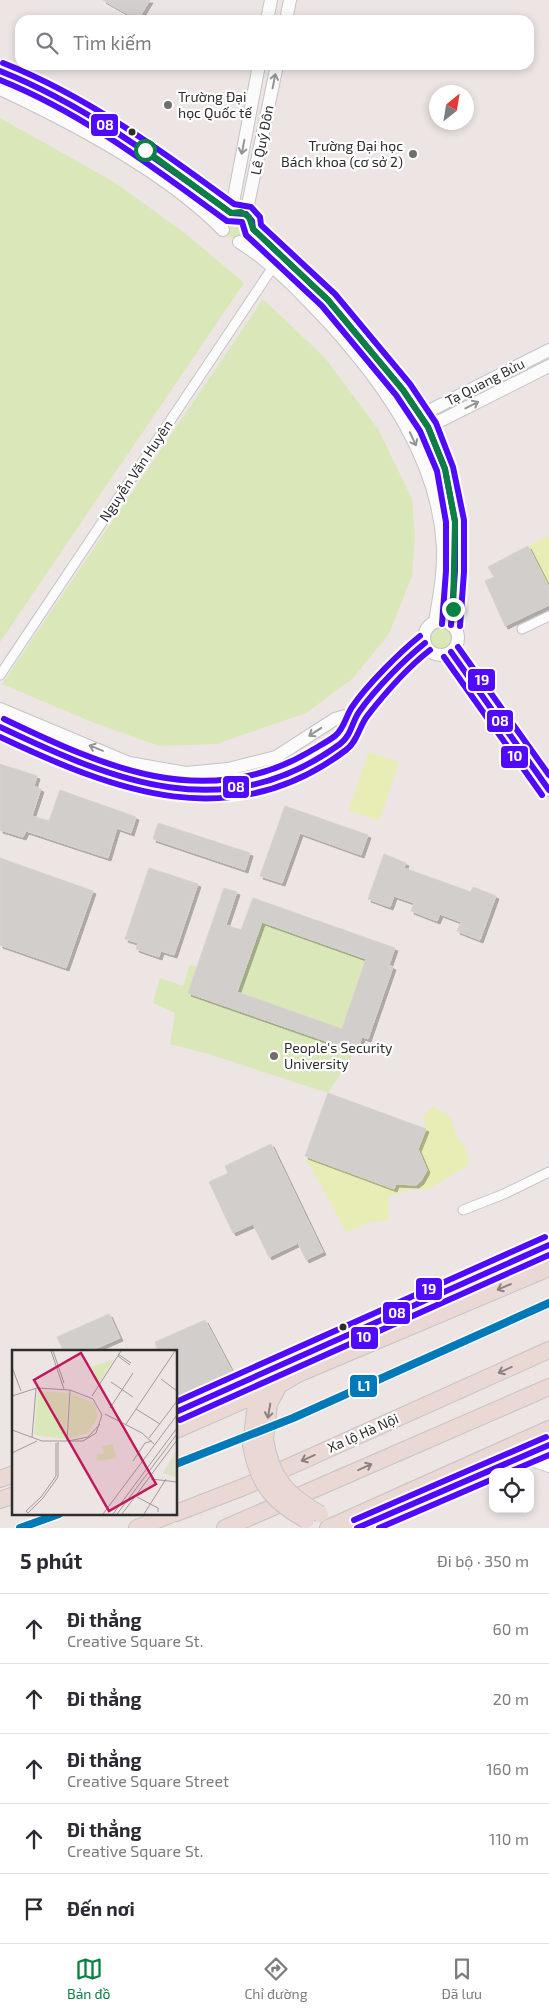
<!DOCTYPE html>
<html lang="vi">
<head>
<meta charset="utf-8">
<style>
	:root { --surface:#fff; --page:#f2f2f3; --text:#2b2b33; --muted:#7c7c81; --line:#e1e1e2; --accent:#0b8043 }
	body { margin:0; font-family:"Exo 2",sans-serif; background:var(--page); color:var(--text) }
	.controls { position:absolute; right:15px; bottom:15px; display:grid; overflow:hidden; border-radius:10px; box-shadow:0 2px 8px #0003 }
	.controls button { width:45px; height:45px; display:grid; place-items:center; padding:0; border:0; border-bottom:1px solid var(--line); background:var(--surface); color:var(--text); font:25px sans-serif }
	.compass { position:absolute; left:429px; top:85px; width:45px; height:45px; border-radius:50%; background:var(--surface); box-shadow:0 2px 8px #0003; rotate:30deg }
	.stop { position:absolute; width:15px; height:15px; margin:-11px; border:4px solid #0b8043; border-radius:50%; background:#fff }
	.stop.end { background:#0b8043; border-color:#fff; box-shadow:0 1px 5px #0008 }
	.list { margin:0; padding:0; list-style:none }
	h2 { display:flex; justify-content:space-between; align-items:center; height:65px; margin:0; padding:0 20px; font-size:21px }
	h2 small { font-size:16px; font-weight:400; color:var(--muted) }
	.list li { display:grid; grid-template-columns:32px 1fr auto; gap:15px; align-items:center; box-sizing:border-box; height:70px; padding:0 20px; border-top:1px solid var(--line) }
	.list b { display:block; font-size:19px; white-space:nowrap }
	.list p { margin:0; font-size:16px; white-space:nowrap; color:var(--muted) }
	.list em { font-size:16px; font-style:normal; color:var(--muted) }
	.icon { flex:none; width:28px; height:28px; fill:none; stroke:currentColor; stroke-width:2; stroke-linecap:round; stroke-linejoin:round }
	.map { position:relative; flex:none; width:549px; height:1528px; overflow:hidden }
	.search { position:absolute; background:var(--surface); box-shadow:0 2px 8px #0003; left:15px; right:15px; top:15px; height:55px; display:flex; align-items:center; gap:12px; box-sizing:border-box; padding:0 18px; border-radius:15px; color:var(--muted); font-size:19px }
	.sheet { height:415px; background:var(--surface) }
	nav { display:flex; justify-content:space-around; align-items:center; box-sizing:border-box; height:70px; border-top:1px solid var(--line); background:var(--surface); font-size:14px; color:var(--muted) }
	nav a { display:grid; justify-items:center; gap:2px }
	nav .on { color:var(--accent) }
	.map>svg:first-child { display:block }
</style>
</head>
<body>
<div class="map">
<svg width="549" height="1528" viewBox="0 0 549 1528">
	<defs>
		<filter id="shadow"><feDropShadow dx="3" dy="3" stdDeviation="0" flood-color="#0004"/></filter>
	</defs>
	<rect width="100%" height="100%" fill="#ece5e3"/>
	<g fill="#dae8b9">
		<polygon points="0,118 114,182 186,234 244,283 0,642"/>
		<circle cx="238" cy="227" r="12"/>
		<polygon points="263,299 325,358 378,429 412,499 415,537 412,576 389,634 352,679 306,713 216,744 159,746 92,722 2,684"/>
		<circle cx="441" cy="639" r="12"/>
		<polygon points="262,922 366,959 343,1026 367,1033 328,1093 209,1054 170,1044 175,1013 153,1003 160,978 183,986 190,964 211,974 237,992"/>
	</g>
	<g fill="#e8edb6">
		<polygon points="549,535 549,587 528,546"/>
		<polygon points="369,752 399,762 379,821 348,810"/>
		<polygon points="433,1106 451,1117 456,1136 466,1150 469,1165 427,1190 413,1189 389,1196 388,1221 370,1222 346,1232 305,1156 394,1189 397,1183 416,1185 421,1181 427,1170 418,1149 426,1129 423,1117"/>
	</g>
	<g fill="#d2cecc" stroke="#d7d1cf" fill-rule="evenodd" filter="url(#shadow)">
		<polygon points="103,0 150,0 138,20"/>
		<polygon points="528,546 549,587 549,605 505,626 485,581 494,577 488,567"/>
		<polygon points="0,764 37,776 34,786 41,789 32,816 49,821 60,790 136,817 131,833 117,828 108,858 26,831 23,837 0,830"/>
		<polygon points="285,806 368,835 361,855 300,833 282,883 260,876"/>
		<polygon points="158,823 250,853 245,870 153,839"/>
		<polygon points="384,854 406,863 404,868 471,892 473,887 496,896 480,940 457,931 461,922 440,914 437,921 411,911 414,903 394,896 390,907 368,899"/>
		<polygon points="0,858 93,891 66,968 0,945"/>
		<polygon points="149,868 198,884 174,955 161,951 159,957 136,949 138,943 125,939"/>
		<path d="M224,888L237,892L226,925L241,930L253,898L395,948L389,965L393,967L368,1039L362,1037L357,1052L188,993ZM262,922L366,959L342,1029L237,992Z"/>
		<polygon points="328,1093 426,1129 418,1149 427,1170 421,1181 416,1185 396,1184 394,1189 305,1156"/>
		<polygon points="271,1144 323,1252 306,1260 298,1243 269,1257 253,1224 233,1233 209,1182 228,1173 225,1166"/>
		<polygon points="109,1314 120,1338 88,1352 64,1352 57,1337"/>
		<polygon points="205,1320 234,1375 177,1401 176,1352 158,1352 155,1342"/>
	</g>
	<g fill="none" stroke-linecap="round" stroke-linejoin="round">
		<g stroke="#c5c4c4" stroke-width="11">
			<g id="street">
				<polyline points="522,629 549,616"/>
				<polyline points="0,675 273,267"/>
				<polyline points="463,1210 504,1194 549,1172"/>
			</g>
		</g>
		<g stroke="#c5c4c4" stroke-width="14">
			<g id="secondary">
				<polyline points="267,20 271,0"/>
				<polyline points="286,20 290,0"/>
				<path d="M0,71C84,104 161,158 231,213"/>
				<path d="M0,89C73,123 166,172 223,230"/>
				<polyline points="231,213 259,65"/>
				<polyline points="246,214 277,65"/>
				<polyline points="253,229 328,300 403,390 428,427 445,469 455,521 455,571 451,625"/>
				<path d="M239,242C273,263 301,293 329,323C386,386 438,459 443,547C444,572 439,598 435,622"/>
				<polyline points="421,415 549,350"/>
				<polyline points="428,427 549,366"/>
				<circle cx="441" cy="638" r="17"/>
				<polyline points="451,652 549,790"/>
				<polyline points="0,709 129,763 186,773 228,769 276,757 335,719 359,712"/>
				<path d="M0,727C84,767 184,815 277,777C300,769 320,755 341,743L348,735L359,712L410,655L425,643"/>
				<polyline points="524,1457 549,1466"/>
			</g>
		</g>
		<g stroke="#c6c3c3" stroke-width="18">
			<g id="highway">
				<polyline points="176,1412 549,1245"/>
				<polyline points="176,1430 279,1385 298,1374 549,1268"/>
				<polyline points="265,1439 269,1404 279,1385"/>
				<polyline points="251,1445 258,1387"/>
				<polyline points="0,1479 14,1474"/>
				<polyline points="0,1500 14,1495"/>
				<polyline points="176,1513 246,1486 549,1350"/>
				<polyline points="137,1528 172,1514"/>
				<polyline points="225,1528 549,1387"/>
				<polyline points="328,1528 549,1429"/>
				<polyline points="357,1528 549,1445"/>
			</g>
		</g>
		<use href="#street" stroke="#fcfbfb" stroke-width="9"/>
		<use href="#secondary" stroke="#fcfbfb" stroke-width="12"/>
		<use href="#highway" stroke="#ead8d5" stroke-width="16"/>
		<g stroke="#c6c3c3" stroke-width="18" stroke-linecap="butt">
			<g id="highway-bridge">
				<path d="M265,1439C271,1478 286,1494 320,1514"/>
				<path d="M251,1445C258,1484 272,1501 306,1520"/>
			</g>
		</g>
		<use href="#highway-bridge" stroke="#ead8d5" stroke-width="16"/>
		<g stroke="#fff" stroke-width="10">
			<g id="bus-1">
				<path d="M0,71C84,104 158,160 231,213L246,214L252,221L253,229L328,300L403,390L428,427L445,469L455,521V571L451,625"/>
				<polyline points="451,652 549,790"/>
				<path d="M0,727C114,781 225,828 340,744C351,736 352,722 359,712C375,689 404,660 425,643"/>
				<polyline points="176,1412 549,1245"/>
				<polyline points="357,1528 549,1445"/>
			</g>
		</g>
		<g stroke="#fff" stroke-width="10">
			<g id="bus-2">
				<path d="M0,80C83,113 155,169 227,221L242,222L246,235L322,306L396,395L420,431L437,471L446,522V571L442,624"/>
				<polyline points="444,657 542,795"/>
				<path d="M0,737C115,791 232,837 346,750C358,741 359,726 368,715C386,692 407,668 430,650"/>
				<polyline points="180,1420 549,1255"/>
				<polyline points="509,1472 549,1455"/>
				<polyline points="379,1528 493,1479"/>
			</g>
		</g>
		<g stroke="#fff" stroke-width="10">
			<g id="bus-3">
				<path d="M3,63C87,96 162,151 234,204L251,207L260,217L261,225L335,294L410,384L436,423L453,467L464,520V572L460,626"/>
				<polyline points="458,647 549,775"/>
				<path d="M4,719C102,766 205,813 309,752C317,747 327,742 335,736C344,729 346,716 352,707C366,686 400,652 420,636"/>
				<polyline points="176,1402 545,1237"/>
				<polyline points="354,1520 546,1437"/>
			</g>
		</g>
		<use href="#bus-1" stroke="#4f0aff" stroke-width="6"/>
		<use href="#bus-2" stroke="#4f0aff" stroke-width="6"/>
		<use href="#bus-3" stroke="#4f0aff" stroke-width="6"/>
		<g stroke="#fff" stroke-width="11">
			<g id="metro-1">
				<polyline points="176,1464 293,1418 549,1303"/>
				<polyline points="20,1528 59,1514"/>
			</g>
		</g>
		<use href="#metro-1" stroke="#0079b8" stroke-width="8"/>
	</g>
	<defs><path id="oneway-shaft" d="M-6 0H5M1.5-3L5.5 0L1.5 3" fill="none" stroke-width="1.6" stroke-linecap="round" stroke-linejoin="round" transform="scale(1.25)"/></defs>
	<g stroke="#949494">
		<use href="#oneway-shaft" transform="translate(274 81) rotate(-79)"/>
		<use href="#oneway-shaft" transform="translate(243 147) rotate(101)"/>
		<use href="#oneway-shaft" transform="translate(472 405) rotate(-27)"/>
		<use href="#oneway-shaft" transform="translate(413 439) rotate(65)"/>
		<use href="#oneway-shaft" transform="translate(315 732) rotate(147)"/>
		<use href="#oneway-shaft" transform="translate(96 748) rotate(-158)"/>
	</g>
	<g stroke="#8c8281">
		<use href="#oneway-shaft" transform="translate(504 1287) rotate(157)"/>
		<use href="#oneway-shaft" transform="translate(505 1370) rotate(156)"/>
		<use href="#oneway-shaft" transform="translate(269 1411) rotate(100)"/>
		<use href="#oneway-shaft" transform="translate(308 1458) rotate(156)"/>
		<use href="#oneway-shaft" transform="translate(365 1467) rotate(-24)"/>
	</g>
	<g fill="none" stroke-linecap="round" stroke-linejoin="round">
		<polyline stroke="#0b8043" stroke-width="6" points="145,150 231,213 241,212 249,217 253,229 328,300 403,390 428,427 445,469 455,522 453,609"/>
	</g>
	<g fill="#706d6d" stroke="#fff" stroke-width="2">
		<circle cx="168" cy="105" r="5"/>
		<circle cx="413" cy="154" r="5"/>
		<circle cx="274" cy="1056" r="5"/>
	</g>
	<g fill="#2d2d2d" stroke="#fff" stroke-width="2">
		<circle cx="132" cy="132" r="4.5"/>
		<circle cx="343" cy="1327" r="4.5"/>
	</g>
	<g text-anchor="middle" stroke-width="4.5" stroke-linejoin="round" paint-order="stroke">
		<g font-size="14" fill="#2d2d2d" stroke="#fff" text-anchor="start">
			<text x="178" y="102">Trường Đại<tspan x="178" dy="16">học Quốc tế</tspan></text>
			<text x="403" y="151" text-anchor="end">Trường Đại học<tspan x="403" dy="16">Bách khoa (cơ sở 2)</tspan></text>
			<text x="284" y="1053">People's Security<tspan x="284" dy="16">University</tspan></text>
		</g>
		<g font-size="14" fill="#2d2d2d" stroke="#fff">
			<text transform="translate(262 140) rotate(-79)" y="5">Lê Quý Đôn</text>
			<text transform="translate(485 382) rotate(-27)" y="5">Tạ Quang Bửu</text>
			<text transform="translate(136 471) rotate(-56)" y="5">Nguyễn Văn Huyên</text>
			<text transform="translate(363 1433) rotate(-24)" y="5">Xa lộ Hà Nội</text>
		</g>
	</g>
	<g transform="translate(12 1350)">
		<rect width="165" height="165" fill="#ece5e3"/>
		<path d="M102,9L95,20L91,19L94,21L92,25L88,21L92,25L87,33L80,17ZM26,41L57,43L53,89L22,85ZM59,43L82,53L86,66L77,83L56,89ZM101,94L104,108L88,111L84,109L86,104H92L90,96Z" fill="#dae8b9"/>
		<path d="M165,99V128L151,123Z" fill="#dee0c9"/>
		<path fill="none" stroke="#a09b9a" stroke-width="1" d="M39,1L52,39M41,1L52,33M106,4L119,13M106,6L118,15M0,17L9,41M149,29L165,41M99,32L121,47M0,46L25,38L58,40L81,49L90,65L84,83L71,91H30L0,80M80,46L109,1M98,58L121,23M124,59L148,74M93,64L130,83L142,94M114,74L163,1M20,87L24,39M137,88L165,51M55,91L58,40M56,91L76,87L88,74M44,93V126L29,147L14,161L16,163L31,148L46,127V92M0,103L25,91M121,111L133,93L140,91M139,129L165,132M125,147L146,158V162M91,164L165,65M101,164L165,78M105,164L165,84M110,164L165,90M132,164L154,129"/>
		<path fill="#c2185b" fill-opacity="0.15" stroke="#c2185b" stroke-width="2.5" d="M69,3L144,134L97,161L22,30Z"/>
		<rect width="165" height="165" fill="none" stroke="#2d2d2d" stroke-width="2.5"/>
	</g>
	<g stroke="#fff" stroke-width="2">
		<rect x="90" y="113" width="29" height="24" rx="5" fill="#4f0aff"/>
		<rect x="467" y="668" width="29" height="24" rx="5" fill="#4f0aff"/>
		<rect x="486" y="709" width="28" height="24" rx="5" fill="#4f0aff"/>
		<rect x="500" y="745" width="29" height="24" rx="5" fill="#4f0aff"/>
		<rect x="222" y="775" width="28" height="24" rx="5" fill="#4f0aff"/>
		<rect x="415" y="1277" width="28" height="24" rx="5" fill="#4f0aff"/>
		<rect x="382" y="1301" width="29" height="24" rx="5" fill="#4f0aff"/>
		<rect x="350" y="1326" width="29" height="24" rx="5" fill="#4f0aff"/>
		<rect x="349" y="1374" width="29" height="24" rx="5" fill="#0079b8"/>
	</g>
	<g font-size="14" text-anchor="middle" font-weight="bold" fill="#fff">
		<text x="105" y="130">08</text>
		<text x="482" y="685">19</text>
		<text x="500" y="726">08</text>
		<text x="515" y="761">10</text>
		<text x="236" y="792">08</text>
		<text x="429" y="1294">19</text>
		<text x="397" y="1318">08</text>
		<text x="364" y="1342">10</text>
		<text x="364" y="1391">L1</text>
	</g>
</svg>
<div class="controls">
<button><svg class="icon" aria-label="locate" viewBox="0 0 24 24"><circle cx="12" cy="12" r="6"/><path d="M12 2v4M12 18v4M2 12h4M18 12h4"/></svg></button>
</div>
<svg class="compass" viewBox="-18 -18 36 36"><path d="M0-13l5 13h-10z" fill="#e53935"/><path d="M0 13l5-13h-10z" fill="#7c7c81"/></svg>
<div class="stop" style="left:145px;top:150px"></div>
<div class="stop end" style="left:453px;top:609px"></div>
<div class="search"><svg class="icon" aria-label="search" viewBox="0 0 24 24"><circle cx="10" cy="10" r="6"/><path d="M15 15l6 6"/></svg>Tìm kiếm</div>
</div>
<section class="sheet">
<h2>5 phút<small>Đi bộ · 350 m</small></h2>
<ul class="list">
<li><svg class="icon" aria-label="ahead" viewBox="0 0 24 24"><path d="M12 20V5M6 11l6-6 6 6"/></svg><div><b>Đi thẳng</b><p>Creative Square St.</p></div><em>60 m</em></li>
<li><svg class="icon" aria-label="ahead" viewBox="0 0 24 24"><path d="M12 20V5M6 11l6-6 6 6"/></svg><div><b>Đi thẳng</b></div><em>20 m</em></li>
<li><svg class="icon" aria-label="ahead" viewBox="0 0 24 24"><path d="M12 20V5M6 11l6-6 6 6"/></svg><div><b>Đi thẳng</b><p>Creative Square Street</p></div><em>160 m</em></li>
<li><svg class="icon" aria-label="ahead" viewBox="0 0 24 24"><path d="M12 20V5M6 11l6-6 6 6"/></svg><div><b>Đi thẳng</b><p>Creative Square St.</p></div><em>110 m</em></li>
<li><svg class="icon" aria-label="arrive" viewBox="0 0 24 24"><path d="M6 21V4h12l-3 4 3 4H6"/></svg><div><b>Đến nơi</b></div></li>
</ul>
</section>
<nav>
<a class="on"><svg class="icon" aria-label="map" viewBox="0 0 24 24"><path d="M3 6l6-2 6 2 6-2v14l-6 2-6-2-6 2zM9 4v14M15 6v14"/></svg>Bản đồ</a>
<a><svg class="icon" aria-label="directions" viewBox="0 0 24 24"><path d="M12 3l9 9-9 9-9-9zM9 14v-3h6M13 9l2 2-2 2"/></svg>Chỉ đường</a>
<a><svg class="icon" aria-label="saved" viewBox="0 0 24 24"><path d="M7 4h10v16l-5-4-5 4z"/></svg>Đã lưu</a>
</nav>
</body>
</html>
